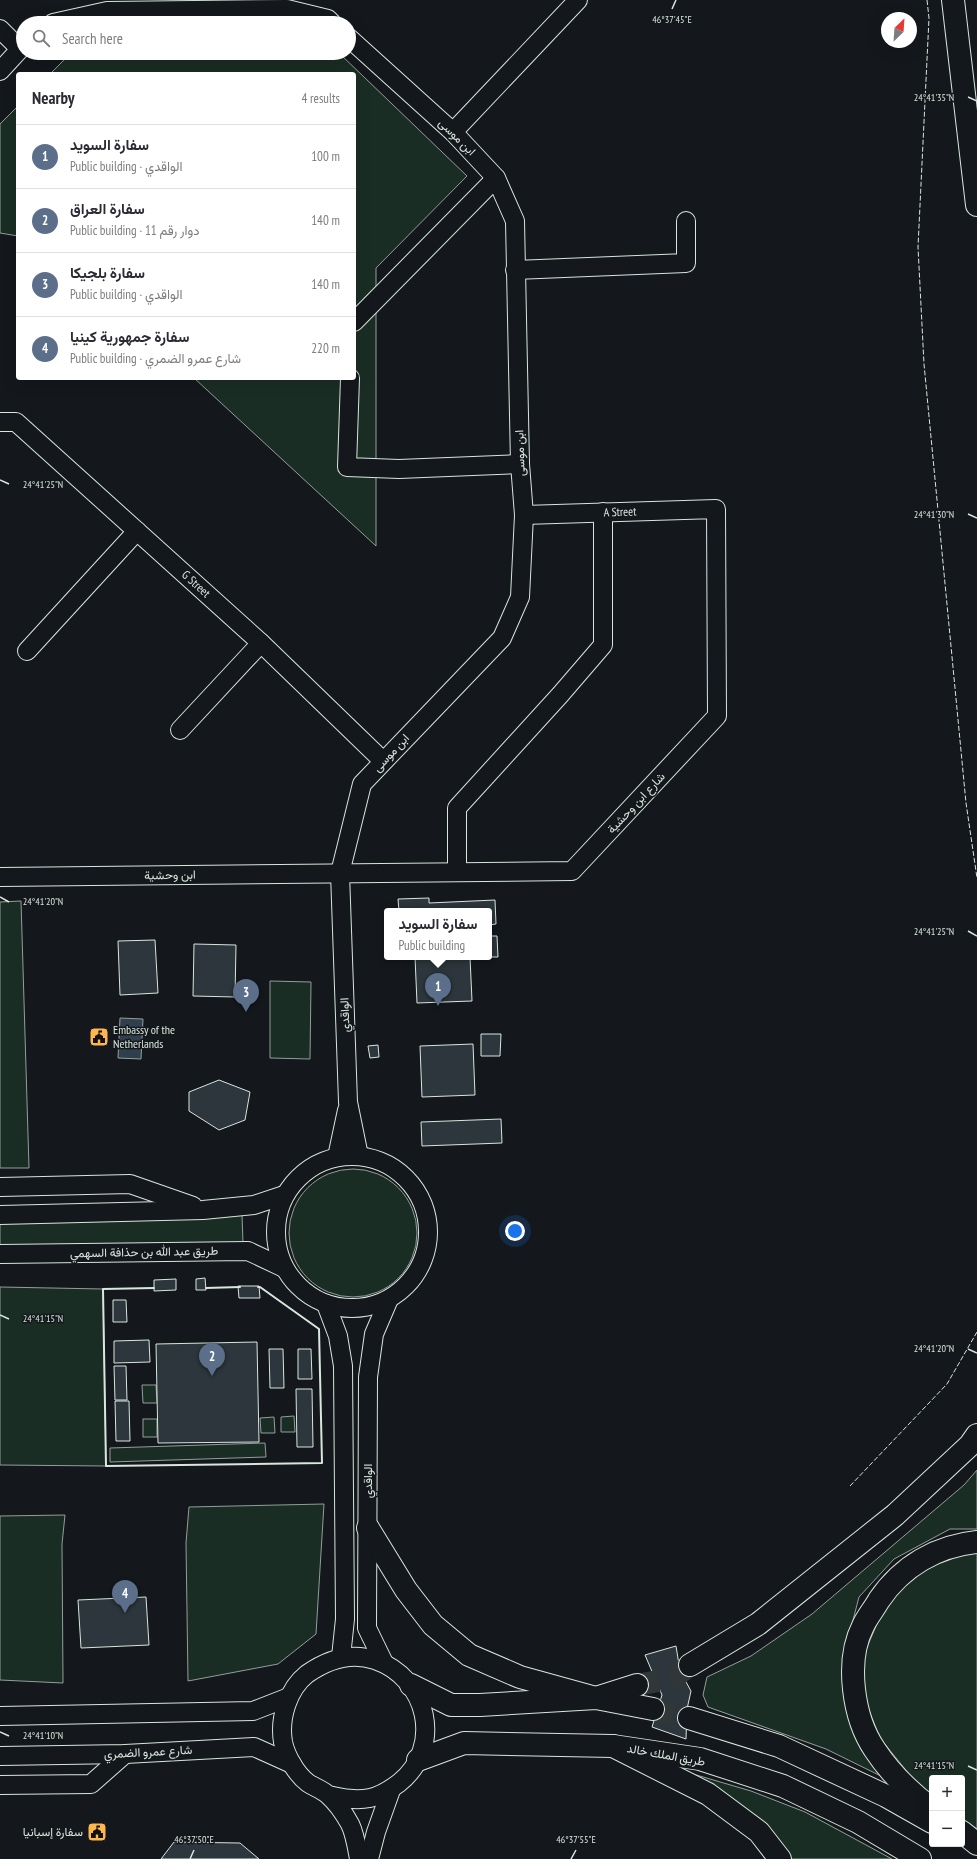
<!DOCTYPE html>
<html lang="en">
<head>
<meta charset="utf-8">
<style>
	:root { --surface:#fff; --page:#f2f2f3; --text:#2b2b33; --muted:#7c7c81; --line:#e1e1e2; --accent:#8a6a3f }
	body { margin:0; font-family:"PT Sans Narrow",Vazirmatn,sans-serif; background:var(--page); color:var(--text) }
	.controls { position:absolute; right:12px; bottom:12px; display:grid; overflow:hidden; border-radius:4px; box-shadow:0 4px 16px #0002 }
	.controls button { width:36px; height:36px; display:grid; place-items:center; padding:0; border:0; border-bottom:1px solid var(--line); background:var(--surface); color:var(--text); font:20px sans-serif }
	.compass { position:absolute; left:881px; top:12px; width:36px; height:36px; border-radius:50%; background:var(--surface); box-shadow:0 4px 16px #0002; rotate:25deg }
	.you { position:absolute; left:515px; top:1231px; width:14px; height:14px; margin:-10px; border:3px solid #fff; border-radius:50%; background:#1a73e8; box-shadow:0 0 0 6px #1a73e833 }
	.badge { display:grid; place-items:center; width:26px; height:26px; border-radius:50%; background:var(--accent); color:#fff; font-size:13px; font-weight:700 }
	.pin { position:absolute; translate:-50% -33px; filter:drop-shadow(0 1px 2px #0008) }
	.pin::after { content:''; position:absolute; top:21px; width:14px; height:12px; background:inherit; clip-path:polygon(0 0,100% 0,50% 100%) }
	.popup { position:absolute; left:384px; top:908px; width:108px; height:52px; box-sizing:border-box; display:grid; place-content:center; border-radius:4px; background:var(--surface); filter:drop-shadow(0 1px 3px #0005); font-size:13px; white-space:nowrap; color:var(--muted) }
	.popup b { font-size:15px; color:var(--text) }
	.popup::after { content:''; position:absolute; left:50%; top:100%; margin-left:-8px; border:8px solid transparent; border-top-color:var(--surface) }
	.list { margin:0; padding:0; list-style:none }
	h2 { display:flex; justify-content:space-between; align-items:center; height:52px; margin:0; padding:0 16px; font-size:17px }
	h2 small { font-size:13px; font-weight:400; color:var(--muted) }
	.list li { display:grid; grid-template-columns:26px 1fr auto; gap:12px; align-items:center; box-sizing:border-box; height:64px; padding:0 16px; border-top:1px solid var(--line) }
	.list b { display:block; font-size:15px; white-space:nowrap }
	.list p { margin:0; font-size:13px; white-space:nowrap; color:var(--muted) }
	.list em { font-size:13px; font-style:normal; color:var(--muted) }
	.icon { flex:none; width:22px; height:22px; fill:none; stroke:currentColor; stroke-width:2; stroke-linecap:round; stroke-linejoin:round }
	.map { position:relative; flex:none; width:977px; height:1859px; overflow:hidden }
	.search { position:absolute; background:var(--surface); box-shadow:0 4px 16px #0002; left:16px; top:16px; width:340px; height:44px; display:flex; align-items:center; gap:10px; box-sizing:border-box; padding:0 14px; border-radius:22px; color:var(--muted); font-size:15px }
	.panel { position:absolute; background:var(--surface); box-shadow:0 4px 16px #0002; left:16px; top:72px; width:340px; height:308px; border-radius:4px }
	.map>svg:first-child { display:block }
</style>
</head>
<body>
<div class="map">
<svg width="977" height="1859" viewBox="0 0 977 1859">
	<rect width="100%" height="100%" fill="#14181c"/>
	<g fill="#1a2d24" stroke="#939e99">
		<polygon points="71,53 339,53 467,176 376,268 376,546 194,378 354,378 354,74 50,74"/>
		<polygon points="18,106 18,236 0,233 0,124"/>
		<polygon points="21,901 29,1168 0,1168 0,902"/>
		<polygon points="270,981 311,982 310,1059 270,1058"/>
		<circle cx="353" cy="1233" r="64"/>
		<polygon points="242,1215 243,1243 0,1248 0,1220"/>
		<polygon points="0,1287 103,1289 106,1466 0,1465"/>
		<polygon points="142,1385 156,1385 157,1403 143,1403"/>
		<polygon points="294,1416 295,1432 281,1432 281,1417"/>
		<polygon points="274,1417 275,1433 261,1433 260,1418"/>
		<rect x="143" y="1419" width="14" height="18"/>
		<polygon points="265,1443 266,1457 110,1462 110,1448"/>
		<polygon points="977,1470 977,1529 950,1529 894,1559 859,1597 845,1651 849,1720 874,1765 887,1779 826,1749 708,1707 703,1695 707,1677 751,1656 812,1614 964,1485"/>
		<polygon points="324,1504 316,1634 278,1664 188,1681 186,1543 189,1507"/>
		<polygon points="65,1515 62,1544 63,1683 0,1680 0,1516"/>
		<polygon points="977,1551 977,1829 962,1818 962,1778 932,1778 932,1795 917,1784 880,1738 864,1698 864,1654 880,1617 907,1581 944,1556"/>
		<polygon points="693,1774 751,1791 805,1812 892,1859 791,1859 757,1822"/>
	</g>
	<polygon fill="#2f3f4d" stroke="#939e99" points="120,1018 143,1019 141,1059 118,1058"/>
	<g fill="#2c363c" stroke="#d8e6dc">
		<polygon points="429,898 429,903 495,900 496,924 489,925 489,911 399,911 398,899"/>
		<polygon points="489,936 497,936 498,957 489,957"/>
		<polygon points="155,940 158,993 120,995 118,941"/>
		<polygon points="194,944 236,945 235,997 193,996"/>
		<polygon points="415,957 470,957 472,1001 417,1003"/>
		<polygon points="481,1034 501,1034 500,1056 481,1056"/>
		<polygon points="473,1044 475,1095 422,1097 420,1046"/>
		<polygon points="378,1045 379,1057 370,1058 368,1046"/>
		<polygon points="219,1080 250,1092 245,1120 219,1130 189,1111 189,1092"/>
		<polygon points="501,1119 502,1143 422,1146 421,1122"/>
		<polygon points="205,1278 206,1290 196,1290 196,1279"/>
		<polygon points="176,1279 176,1290 154,1291 154,1280"/>
		<polygon points="238,1286 259,1286 260,1298 239,1298"/>
		<polygon points="113,1300 126,1300 127,1322 113,1322"/>
		<polygon points="149,1340 150,1362 114,1363 114,1341"/>
		<polygon points="257,1342 259,1442 158,1443 156,1344"/>
		<polygon points="269,1349 283,1349 284,1388 270,1388"/>
		<polygon points="298,1349 311,1349 312,1379 298,1379"/>
		<polygon points="114,1366 126,1366 127,1400 115,1400"/>
		<polygon points="296,1389 312,1389 313,1447 297,1447"/>
		<polygon points="115,1401 129,1401 130,1441 116,1441"/>
		<polygon points="146,1597 149,1645 81,1648 78,1600"/>
		<polygon points="676,1646 680,1671 691,1691 687,1709 686,1739 652,1727 662,1695 645,1655"/>
		<polygon points="174,1842 240,1843 259,1859 161,1859"/>
	</g>
	<g fill="none" stroke-linecap="round" stroke-linejoin="round">
		<polyline stroke="#313739" stroke-width="22" stroke-dasharray="22 11" stroke-linecap="butt" points="653,1709 689,1718"/>
		<polyline stroke="#313739" stroke-width="22" stroke-dasharray="22 11" stroke-linecap="butt" points="637,1685 674,1678 690,1665"/>
		<g stroke="#d8e6dc" stroke-width="20">
			<g id="minor">
				<polyline points="53,23 107,11 287,9 328,19 332,23"/>
				<polyline points="0,29 20,49"/>
				<polyline points="349,38 453,132 496,178 515,221 520,464 524,515 520,597 502,638 362,784 340,873 348,1102 359,1156"/>
				<polyline points="0,71 23,46"/>
				<polyline points="453,132 578,0"/>
				<polyline points="515,270 686,263 686,221"/>
				<polyline points="354,322 496,178"/>
				<polyline points="350,378 347,467 399,469 520,464"/>
				<polyline points="0,422 16,422 261,643 383,761"/>
				<polyline points="27,651 137,531"/>
				<polyline points="180,730 261,643"/>
				<polyline points="457,872 457,808 560,695 603,645 603,512"/>
				<polyline points="0,877 572,871 717,716 716,509 524,515"/>
				<circle cx="352" cy="1232" r="76"/>
				<polyline points="337,1157 347,1110"/>
				<polyline points="0,1187 130,1184 193,1206"/>
				<polyline points="0,1215 203,1210 254,1205 284,1195"/>
				<polyline points="0,1254 248,1251 284,1268"/>
				<polyline points="326,1304 338,1336 343,1366 345,1619 341,1657"/>
				<polyline points="384,1663 367,1628 368,1377 374,1334 389,1299"/>
				<polyline points="0,1716 253,1711 289,1697"/>
				<polyline points="0,1756 125,1754 254,1747 292,1764"/>
				<polyline points="0,1785 91,1784 125,1754"/>
				<path d="M328,1795C342,1798 355,1801 370,1798C380,1796 391,1789 399,1783C444,1747 428,1678 375,1660C351,1652 327,1660 307,1674C288,1689 279,1718 283,1742C286,1756 296,1774 308,1783C314,1787 323,1790 328,1795C336,1802 345,1815 350,1824C355,1834 357,1848 359,1859"/>
				<polyline points="369,1859 376,1832 391,1790"/>
			</g>
		</g>
		<g stroke="#d8e6dc" stroke-width="24">
			<g id="major">
				<polyline points="368,1528 406,1590 433,1625 469,1655 520,1677 596,1698"/>
				<polyline points="411,1685 451,1705 480,1705 596,1698 653,1709"/>
				<polyline points="689,1718 779,1746 886,1796 932,1822"/>
				<polyline points="418,1760 464,1743 613,1746 700,1759 783,1786 858,1822 920,1859"/>
			</g>
		</g>
		<g stroke="#d8e6dc" stroke-width="24">
			<g id="highway">
				<polyline points="953,0 977,205"/>
				<polyline points="690,1665 758,1624 895,1515 970,1445 977,1435"/>
				<polyline points="596,1698 637,1685"/>
				<polyline points="613,1746 708,1794 759,1832 780,1859"/>
				<path d="M932,1809C911,1793 890,1773 875,1750C853,1718 845,1661 863,1626C867,1617 874,1609 879,1600C902,1566 937,1546 977,1542"/>
				<polyline points="962,1832 977,1844"/>
			</g>
		</g>
		<use href="#minor" stroke="#14181c" stroke-width="18"/>
		<use href="#major" stroke="#14181c" stroke-width="22"/>
		<use href="#highway" stroke="#14181c" stroke-width="22"/>
		<g stroke="#d8e6dc" stroke-width="1" stroke-dasharray="5 2" stroke-linecap="butt">
			<polyline points="927,0 929,18 918,247 924,364 966,803 977,878"/>
			<polyline points="850,1486 947,1384 977,1332"/>
		</g>
		<g stroke="#d8e6dc" stroke-width="2">
			<polyline points="154,1288 103,1289 106,1466 322,1463 319,1329 260,1287 258,1287"/>
			<polyline points="206,1288 240,1287"/>
		</g>
	</g>
	<path fill="none" stroke="#d8e6dc" stroke-width="1.5" d="M672,9L676,0M968,97L977,101M0,480L9,484M968,514L977,518M0,897L9,902M968,931L977,936M0,1315L9,1319M968,1349L977,1353M0,1732L9,1736M968,1766L977,1770M190,1859L194,1850M571,1859L576,1850"/>
	<defs>
		<g id="civic-square" transform="scale(1)"><rect x="-9" y="-9" width="18" height="18" rx="4" fill="#ffb74d" stroke="#14181c"/><path d="M-.6-6.5H3V-4.5H.6V-3L4-1V1h2V6H-6V1h2V-1L-.6-3ZM-1.2 2.5V6h2.4V2.5Z" fill="#111"/></g>
	</defs>
	<g fill-rule="evenodd">
		<use href="#civic-square" x="99" y="1037"/>
		<use href="#civic-square" x="97" y="1832"/>
	</g>
	<g text-anchor="middle" stroke-width="3" stroke-linejoin="round" paint-order="stroke">
		<g font-size="12" fill="#d8e6dc" stroke="#14181c">
			<text transform="translate(457 137) rotate(45)" y="4">ابن موسى</text>
			<text transform="translate(520 453) rotate(-92)" y="4">ابن موسى</text>
			<text transform="translate(620 512) rotate(-2)" y="4">A Street</text>
			<text transform="translate(196 584) rotate(42)" y="4">G Street</text>
			<text transform="translate(391 753) rotate(-47)" y="4">ابن موسى</text>
			<text transform="translate(636 803) rotate(-47)" y="4">شارع ابن وحشية</text>
			<text transform="translate(170 875) rotate(-1)" y="4">ابن وحشية</text>
			<text transform="translate(345 1015) rotate(-92)" y="4">الواقدي</text>
			<text transform="translate(144 1252) rotate(-1)" y="4">طريق عبد الله بن حذافة السهمي</text>
			<text transform="translate(368 1481) rotate(-90)" y="4">الواقدي</text>
			<text transform="translate(148 1752) rotate(-3)" y="4">شارع عمرو الضمري</text>
			<text transform="translate(666 1755) rotate(10)" y="4">طريق الملك خالد</text>
		</g>
		<g font-size="12" fill="#d8e6dc" stroke="#14181c" text-anchor="start">
			<text x="113" y="1034">Embassy of the<tspan x="113" dy="14">Netherlands</tspan></text>
			<text x="83" y="1836" text-anchor="end">سفارة إسبانيا</text>
		</g>
	</g>
	<g font-size="10" text-anchor="middle" fill="#d8e6dc" stroke="#14181c" stroke-width="3" stroke-linejoin="round" paint-order="stroke">
		<text x="672" y="23">46°37'45"E</text>
		<text x="934" y="101">24°41'35"N</text>
		<text x="43" y="488">24°41'25"N</text>
		<text x="934" y="518">24°41'30"N</text>
		<text x="43" y="905">24°41'20"N</text>
		<text x="934" y="935">24°41'25"N</text>
		<text x="43" y="1322">24°41'15"N</text>
		<text x="934" y="1352">24°41'20"N</text>
		<text x="43" y="1739">24°41'10"N</text>
		<text x="934" y="1769">24°41'15"N</text>
		<text x="194" y="1843">46°37'50"E</text>
		<text x="576" y="1843">46°37'55"E</text>
	</g>
</svg>
<div class="controls">
<button>+</button>
<button>−</button>
</div>
<svg class="compass" viewBox="-18 -18 36 36"><path d="M0-13l5 13h-10z" fill="#e53935"/><path d="M0 13l5-13h-10z" fill="#7c7c81"/></svg>
<div class="you"></div>
<div class="pin badge" style="left:438px;top:1006px;background:#5c6f8a">1</div>
<div class="popup"><b>سفارة السويد</b>Public building</div>
<div class="pin badge" style="left:212px;top:1376px;background:#5c6f8a">2</div>
<div class="pin badge" style="left:246px;top:1012px;background:#5c6f8a">3</div>
<div class="pin badge" style="left:125px;top:1613px;background:#5c6f8a">4</div>
<div class="search"><svg class="icon" aria-label="search" viewBox="0 0 24 24"><circle cx="10" cy="10" r="6"/><path d="M15 15l6 6"/></svg>Search here</div>
<section class="panel">
<h2>Nearby<small>4 results</small></h2>
<ul class="list">
<li><span class="badge" style="background:#5c6f8a">1</span><div><b>سفارة السويد</b><p>Public building · الواقدي</p></div><em>100 m</em></li>
<li><span class="badge" style="background:#5c6f8a">2</span><div><b>سفارة العراق</b><p>Public building · دوار رقم 11</p></div><em>140 m</em></li>
<li><span class="badge" style="background:#5c6f8a">3</span><div><b>سفارة بلجيكا</b><p>Public building · الواقدي</p></div><em>140 m</em></li>
<li><span class="badge" style="background:#5c6f8a">4</span><div><b>سفارة جمهورية كينيا</b><p>Public building · شارع عمرو الضمري</p></div><em>220 m</em></li>
</ul>
</section>
</div>
</body>
</html>
